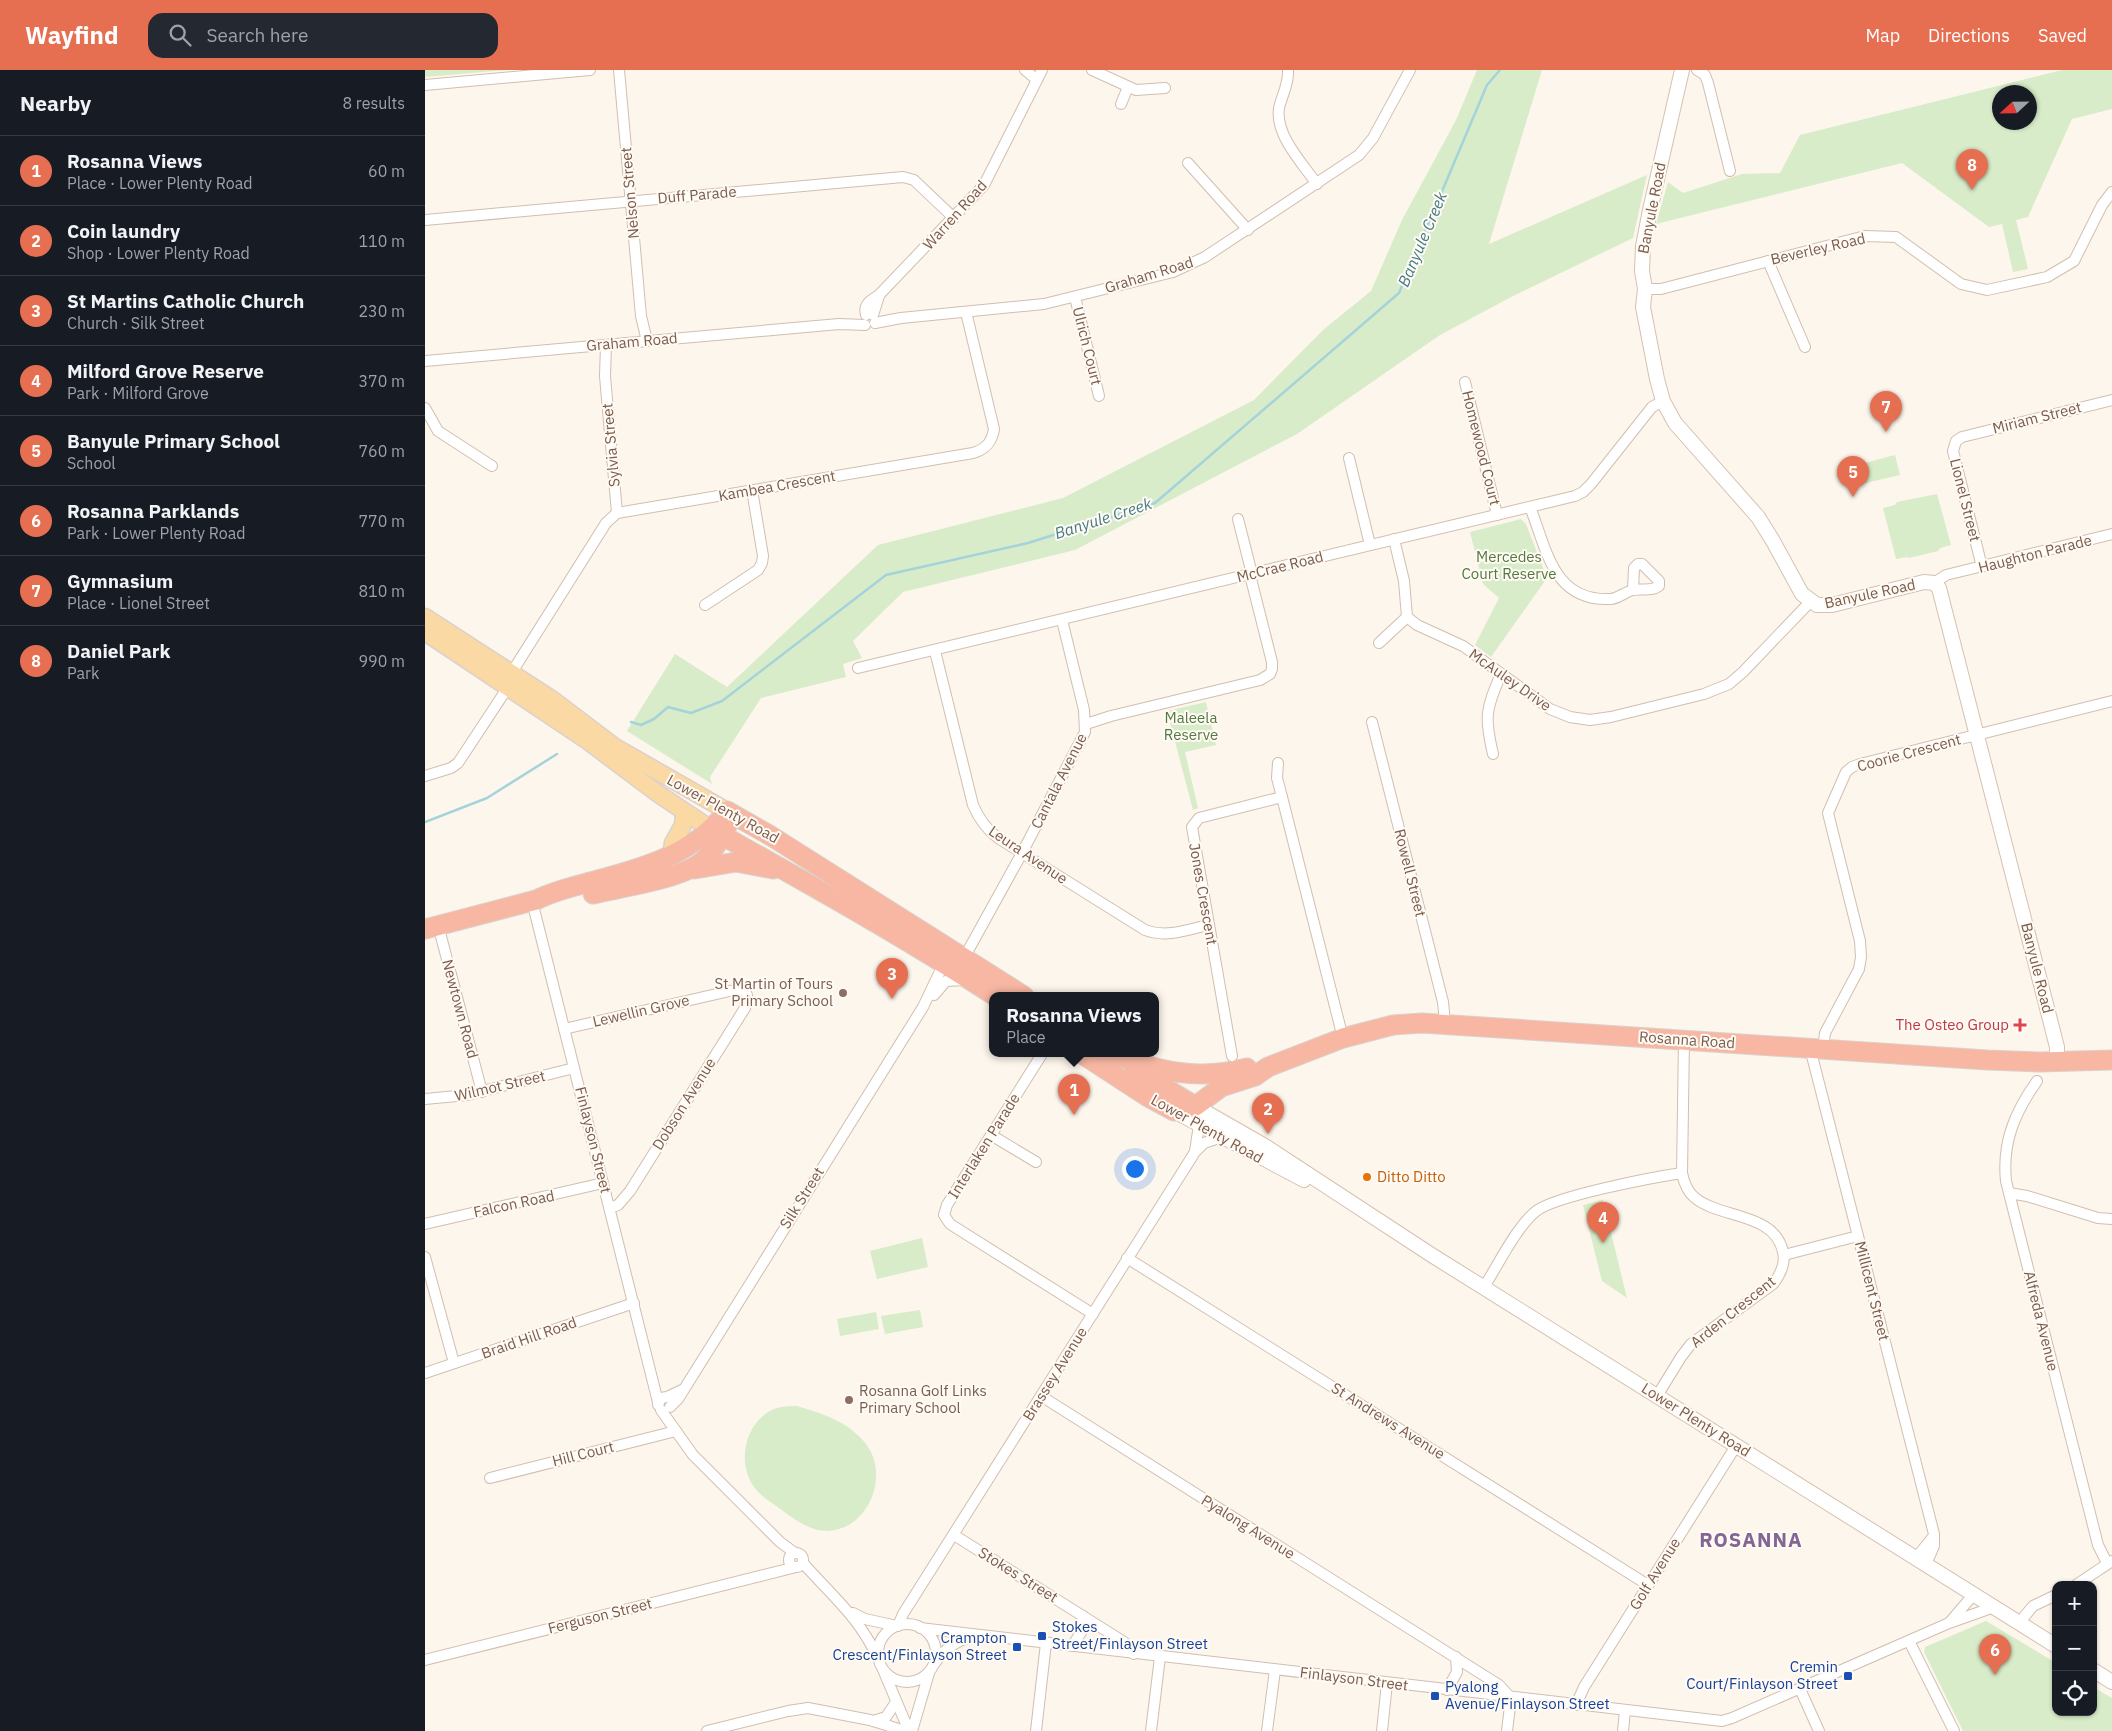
<!DOCTYPE html>
<html lang="en">
<head>
<meta charset="utf-8">
<style>
	:root { --surface:#171b24; --page:#242831; --text:#f1f3f6; --muted:#9ea1a6; --line:#363941; --accent:#e76f51 }
	body { margin:0; font-family:"IBM Plex Sans",sans-serif; background:var(--page); color:var(--text) }
	.controls { position:absolute; right:15px; bottom:15px; display:grid; overflow:hidden; border-radius:10px; box-shadow:0 1px 4px #0004 }
	.controls button { width:45px; height:45px; display:grid; place-items:center; padding:0; border:0; border-bottom:1px solid var(--line); background:var(--surface); color:var(--text); font:25px sans-serif }
	.compass { position:absolute; left:1567px; top:15px; width:45px; height:45px; border-radius:50%; background:var(--surface); box-shadow:0 1px 4px #0004; rotate:248deg }
	.you { position:absolute; left:709px; top:1098px; width:18px; height:18px; margin:-12px; border:4px solid #fff; border-radius:50%; background:#1a73e8; box-shadow:0 0 0 8px #1a73e833 }
	.badge { display:grid; place-items:center; width:32px; height:32px; border-radius:50%; background:var(--accent); color:#fff; font-size:16px; font-weight:700 }
	.pin { position:absolute; translate:-50% -41px; filter:drop-shadow(0 1px 2px #0008) }
	.pin::after { content:''; position:absolute; top:26px; width:18px; height:15px; background:inherit; clip-path:polygon(0 0,100% 0,50% 100%) }
	.popup { position:absolute; left:564px; top:922px; width:170px; height:65px; box-sizing:border-box; display:grid; place-content:center; border-radius:10px; background:var(--surface); filter:drop-shadow(0 1px 4px #0005); font-size:16px; white-space:nowrap; color:var(--muted) }
	.popup b { font-size:19px; color:var(--text) }
	.popup::after { content:''; position:absolute; left:50%; top:100%; margin-left:-10px; border:10px solid transparent; border-top-color:var(--surface) }
	.list { margin:0; padding:0; list-style:none }
	h2 { display:flex; justify-content:space-between; align-items:center; height:65px; margin:0; padding:0 20px; font-size:21px }
	h2 small { font-size:16px; font-weight:400; color:var(--muted) }
	.list li { display:grid; grid-template-columns:32px 1fr auto; gap:15px; align-items:center; box-sizing:border-box; height:70px; padding:0 20px; border-top:1px solid var(--line) }
	.list b { display:block; font-size:19px; white-space:nowrap }
	.list p { margin:0; font-size:16px; white-space:nowrap; color:var(--muted) }
	.list em { font-size:16px; font-style:normal; color:var(--muted) }
	.icon { flex:none; width:28px; height:28px; fill:none; stroke:currentColor; stroke-width:2; stroke-linecap:round; stroke-linejoin:round }
	.map { position:relative; flex:none; width:1687px; height:1661px; overflow:hidden }
	header { display:flex; align-items:center; gap:30px; box-sizing:border-box; height:70px; padding:0 25px; background:var(--accent); color:#fff }
	header strong { font-size:24px }
	nav { display:flex; gap:28px; margin-inline-start:auto; font-size:18px }
	.search { width:350px; height:45px; background:var(--page); display:flex; align-items:center; gap:12px; box-sizing:border-box; padding:0 18px; border-radius:15px; color:var(--muted); font-size:19px }
	main { display:flex }
	aside { flex:1; background:var(--surface) }
	.map>svg:first-child { display:block }
</style>
</head>
<body>
<header>
<strong>Wayfind</strong>
<div class="search"><svg class="icon" aria-label="search" viewBox="0 0 24 24"><circle cx="10" cy="10" r="6"/><path d="M15 15l6 6"/></svg>Search here</div>
<nav><a>Map</a><a>Directions</a><a>Saved</a></nav>
</header>
<main>
<aside>
<h2>Nearby<small>8 results</small></h2>
<ul class="list">
<li><span class="badge">1</span><div><b>Rosanna Views</b><p>Place · Lower Plenty Road</p></div><em>60 m</em></li>
<li><span class="badge">2</span><div><b>Coin laundry</b><p>Shop · Lower Plenty Road</p></div><em>110 m</em></li>
<li><span class="badge">3</span><div><b>St Martins Catholic Church</b><p>Church · Silk Street</p></div><em>230 m</em></li>
<li><span class="badge">4</span><div><b>Milford Grove Reserve</b><p>Park · Milford Grove</p></div><em>370 m</em></li>
<li><span class="badge">5</span><div><b>Banyule Primary School</b><p>School</p></div><em>760 m</em></li>
<li><span class="badge">6</span><div><b>Rosanna Parklands</b><p>Park · Lower Plenty Road</p></div><em>770 m</em></li>
<li><span class="badge">7</span><div><b>Gymnasium</b><p>Place · Lionel Street</p></div><em>810 m</em></li>
<li><span class="badge">8</span><div><b>Daniel Park</b><p>Park</p></div><em>990 m</em></li>
</ul>
</aside>
<div class="map">
<svg width="1687" height="1661" viewBox="0 0 1687 1661">
	<rect width="100%" height="100%" fill="#fdf6ec"/>
	<g fill="#d8ecc9" fill-rule="evenodd">
		<polygon points="0,0 82,0 0,7"/>
		<polygon points="1052,0 1117,0 1064,174 1222,105 1208,168 1088,226 1015,265 872,364 650,480 478,522 428,571 437,588 418,594 421,607 336,628 285,707 287,714 202,661 250,584 302,617 453,475 638,428 829,330 898,260 946,221 977,150 1031,50"/>
		<path d="M1637,0H1687V39L1647,49L1603,147L1591,150L1603,199L1588,202L1577,154L1564,157L1477,93L1231,154L1243,112L1258,123L1317,104L1355,103L1375,65ZM1574,22H1604V52H1574Z"/>
		<polygon points="1470,385 1475,405 1437,414 1432,395"/>
		<polygon points="1512,424 1526,475 1515,478 1513,481 1484,488 1482,487 1471,489 1458,438 1470,435 1472,432"/>
		<polygon points="1096,449 1101,454 1122,508 1066,587 1050,575 1074,528 1058,514 1045,462"/>
		<polygon points="781,632 791,675 760,682 773,738 768,740 742,641"/>
		<polygon points="1178,1130 1202,1228 1177,1211 1158,1135"/>
		<polygon points="497,1168 503,1197 452,1209 445,1181"/>
		<polygon points="495,1240 498,1257 460,1264 456,1246"/>
		<polygon points="451,1242 454,1259 415,1266 412,1249"/>
		<path d="M372,1336C398,1344 423,1351 441,1374C465,1405 444,1459 403,1461C385,1461 372,1451 358,1441C348,1433 334,1426 327,1414C312,1389 321,1351 349,1339C357,1336 364,1336 372,1336Z"/>
		<polygon points="1561,1551 1631,1593 1631,1642 1668,1642 1668,1617 1687,1628 1687,1661 1538,1661 1499,1582 1500,1577"/>
	</g>
	<g fill="none" stroke-linecap="round" stroke-linejoin="round">
		<g stroke="#a5d3da" stroke-width="2.5">
			<polyline points="206,652 216,655 229,649 243,637 266,643 297,631 461,505 603,473 730,433 974,223 1062,15 1075,0"/>
			<polyline points="0,752 62,728 132,684"/>
		</g>
		<g stroke="#d1beb0" stroke-width="12">
			<g id="street">
				<polyline points="194,0 216,246 222,271"/>
				<polyline points="600,0 612,10"/>
				<polyline points="667,0 711,20 740,18"/>
				<path d="M863,0C864,14 857,25 854,38C850,65 877,93 892,114"/>
				<polyline points="1272,0 1280,5 1283,13 1305,101"/>
				<polyline points="0,15 165,0"/>
				<polyline points="696,34 703,17"/>
				<polyline points="763,93 823,160"/>
				<polyline points="0,150 478,107 489,110 529,148"/>
				<polyline points="1343,191 1380,277"/>
				<polyline points="1220,219 1236,219 1440,166 1471,167 1536,214 1562,220 1622,207 1649,191 1677,135 1687,122"/>
				<polyline points="650,227 674,326"/>
				<path d="M441,245C438,234 446,230 454,225L559,115L617,0"/>
				<polyline points="448,245 454,226"/>
				<polyline points="450,253 476,248 619,234 748,202 780,187 934,85 948,68 985,0"/>
				<polyline points="181,275 180,306 192,443"/>
				<polyline points="0,291 414,254 440,255"/>
				<polyline points="1040,312 1072,445"/>
				<polyline points="0,338 13,361 67,396"/>
				<polyline points="924,388 945,475"/>
				<path d="M1105,437C1122,480 1128,532 1186,529C1194,528 1200,522 1208,520C1217,518 1226,522 1234,516V511L1217,494H1213L1209,498L1208,520"/>
				<polyline points="813,449 827,504"/>
				<polyline points="969,469 979,511 982,547 992,555 1038,576 1125,639 1145,647 1165,650 1186,647 1279,624 1304,614 1318,602 1385,532"/>
				<polyline points="1557,497 1528,381 1531,371 1537,367 1687,330"/>
				<polyline points="1509,513 1521,505 1687,464"/>
				<polyline points="280,535 333,500 337,493 338,486 327,420"/>
				<polyline points="954,573 982,547"/>
				<path d="M510,581L548,735C554,749 561,759 573,768L720,860C741,868 762,860 783,855"/>
				<polyline points="433,598 1150,426 1158,422 1166,414 1227,337 1238,331"/>
				<path d="M87,602L181,453L192,443L548,383C561,379 567,372 569,359L541,242"/>
				<polyline points="947,652 1018,932 1020,953"/>
				<polyline points="661,654 686,646 835,610 845,604 847,599 847,592 825,505"/>
				<path d="M1068,684C1059,646 1061,639 1076,604"/>
				<polyline points="853,693 852,708 857,727"/>
				<polyline points="0,706 26,698 33,693 83,617"/>
				<polyline points="107,831 233,1332"/>
				<polyline points="13,855 57,1022"/>
				<polyline points="539,888 597,783 660,662 659,640 637,550"/>
				<polyline points="509,925 521,911 540,910"/>
				<polyline points="139,959 309,920 319,921 322,925 320,938 205,1121 193,1135 185,1138"/>
				<polyline points="1385,978 1509,1464 1509,1476 1501,1494"/>
				<polyline points="1398,979 1400,963 1434,899 1436,887 1435,871 1403,743 1421,702 1427,697 1435,694 1687,631"/>
				<polyline points="617,984 522,1135 519,1145 525,1154 668,1244"/>
				<polyline points="807,986 767,757 774,748 857,727 918,968"/>
				<path d="M1612,1011C1590,1042 1577,1072 1581,1111L1673,1475L1682,1493"/>
				<polyline points="0,1029 42,1025 149,998"/>
				<polyline points="566,1065 611,1092"/>
				<polyline points="770,1081 774,1055"/>
				<polyline points="1584,1123 1602,1126 1673,1148 1687,1149"/>
				<polyline points="0,1154 178,1113"/>
				<polyline points="1359,1185 1433,1166"/>
				<polyline points="0,1187 29,1293"/>
				<polyline points="702,1188 1223,1515"/>
				<path d="M1059,1217C1073,1195 1091,1158 1110,1142C1128,1126 1230,1107 1257,1103"/>
				<polyline points="0,1303 209,1233"/>
				<polyline points="616,1326 1074,1615 1086,1628"/>
				<path d="M1232,1326L1256,1287L1266,1274L1348,1214C1355,1205 1361,1194 1358,1182C1350,1142 1294,1149 1269,1127C1262,1121 1259,1113 1257,1103L1259,970"/>
				<polyline points="233,1335 236,1328 242,1327 257,1320"/>
				<polyline points="245,1337 253,1329 498,937 519,893"/>
				<polyline points="236,1340 268,1385 355,1472 370,1483"/>
				<polyline points="65,1408 251,1361"/>
				<polyline points="529,1465 699,1572 709,1584"/>
				<circle cx="371" cy="1490" r="7"/>
				<polyline points="1491,1488 1508,1467"/>
				<path d="M378,1493C408,1527 433,1546 453,1588"/>
				<polyline points="1651,1515 1687,1491"/>
				<polyline points="428,1543 440,1549 472,1556"/>
				<polyline points="1525,1552 1549,1524"/>
				<polyline points="1594,1553 1608,1536 1631,1525"/>
				<circle cx="482" cy="1583" r="29"/>
				<polyline points="473,1556 478,1544 770,1082 779,1073 797,1067"/>
				<polyline points="495,1558 1297,1651 1307,1648 1524,1553 1569,1537"/>
				<polyline points="1484,1571 1529,1661"/>
				<polyline points="647,1576 657,1561 658,1546"/>
				<polyline points="0,1590 371,1497"/>
				<path d="M510,1593C520,1578 533,1569 551,1566"/>
				<polyline points="459,1602 484,1661"/>
				<polyline points="1375,1619 1394,1661"/>
				<polyline points="1022,1620 1032,1602 1031,1587"/>
				<polyline points="1151,1635 1159,1617 1311,1376"/>
				<polyline points="448,1651 461,1647 471,1632"/>
				<polyline points="282,1661 363,1641 383,1638 445,1650 480,1661"/>
				<polyline points="487,1661 504,1603"/>
				<polyline points="611,1661 621,1573"/>
				<polyline points="726,1661 735,1587"/>
				<polyline points="842,1661 850,1600"/>
				<polyline points="957,1661 962,1613"/>
				<polyline points="1082,1661 1086,1628"/>
				<polyline points="1198,1661 1200,1641"/>
			</g>
		</g>
		<g stroke="#d6c0b0" stroke-width="16">
			<g id="secondary">
				<polyline points="1257,0 1225,140 1218,176 1217,201 1220,219 1218,237 1232,309 1238,331 1250,353 1333,447 1348,471 1377,524 1392,535 1407,535 1499,512 1509,513 1514,518 1632,977 1632,991"/>
				<polyline points="770,1036 840,1076 1005,1184 1631,1576"/>
				<polyline points="749,1041 879,1110"/>
				<polyline points="1668,1600 1687,1612"/>
			</g>
		</g>
		<g stroke="#dad1cd" stroke-width="19">
			<g id="primary">
				<polyline points="0,547 128,630 190,677 302,741"/>
				<polyline points="0,562 160,669 232,723 286,759"/>
				<polyline points="246,786 248,773 258,755 259,742"/>
			</g>
		</g>
		<g stroke="#dad1cd" stroke-width="21">
			<g id="highway">
				<path d="M286,759C382,813 478,866 570,926"/>
				<polyline points="270,799 311,792 348,799"/>
				<path d="M168,824C197,817 258,809 279,790C290,780 296,767 303,754"/>
				<path d="M0,859L111,830C131,820 151,816 173,810C222,797 270,783 302,741L346,766L599,926"/>
				<polyline points="657,984 723,1027 749,1041 772,1035 796,1017 830,1006 843,997 918,968 968,955 997,953 1562,990 1615,992 1687,990"/>
				<path d="M687,984C734,1001 771,1011 822,998"/>
				<polyline points="709,999 770,1036"/>
			</g>
		</g>
		<use href="#street" stroke="#fff" stroke-width="10"/>
		<use href="#secondary" stroke="#fff" stroke-width="14"/>
		<use href="#primary" stroke="#fbd9a5" stroke-width="16"/>
		<use href="#highway" stroke="#f7b7a3" stroke-width="19"/>
	</g>
	<g fill="#8d6e63" stroke="#fffaf3" stroke-width="2">
		<circle cx="418" cy="923" r="5"/>
		<circle cx="424" cy="1330" r="5"/>
	</g>
	<path fill="#e0444e" stroke="#fffaf3" stroke-width="2" d="M1592.5 947.5h5v5h5v5h-5v5h-5v-5h-5v-5h5z"/>
	<circle fill="#e8710a" stroke="#fffaf3" stroke-width="2" cx="942" cy="1107" r="5"/>
	<g fill="#1a4fb4" stroke="#fffaf3" stroke-width="2">
		<rect x="612" y="1561" width="10" height="10" rx="2.5"/>
		<rect x="587" y="1572" width="10" height="10" rx="2.5"/>
		<rect x="1418" y="1601" width="10" height="10" rx="2.5"/>
		<rect x="1005" y="1621" width="10" height="10" rx="2.5"/>
	</g>
	<g text-anchor="middle" stroke-width="4" stroke-linejoin="round" paint-order="stroke">
		<g font-size="15" fill="#7a5c4d" stroke="#fffaf3">
			<text transform="translate(205 123) rotate(-95)" y="5">Nelson Street</text>
			<text transform="translate(272 125) rotate(-5)" y="5">Duff Parade</text>
			<text transform="translate(1227 138) rotate(-79)" y="5">Banyule Road</text>
			<text transform="translate(530 145) rotate(-48)" y="5">Warren Road</text>
			<text transform="translate(1393 179) rotate(-13)" y="5">Beverley Road</text>
			<text transform="translate(724 205) rotate(-17)" y="5">Graham Road</text>
			<text transform="translate(207 272) rotate(-5)" y="5">Graham Road</text>
			<text transform="translate(662 276) rotate(76)" y="5">Ulrich Court</text>
			<text transform="translate(1612 348) rotate(-14)" y="5">Miriam Street</text>
			<text transform="translate(186 375) rotate(-95)" y="5">Sylvia Street</text>
			<text transform="translate(1056 378) rotate(76)" y="5">Homewood Court</text>
			<text transform="translate(352 416) rotate(-10)" y="5">Kambea Crescent</text>
			<text transform="translate(1540 430) rotate(76)" y="5">Lionel Street</text>
			<text transform="translate(1610 484) rotate(-14)" y="5">Haughton Parade</text>
			<text transform="translate(855 497) rotate(-14)" y="5">McCrae Road</text>
			<text transform="translate(1445 524) rotate(-12)" y="5">Banyule Road</text>
			<text transform="translate(1085 610) rotate(35)" y="5">McAuley Drive</text>
			<text transform="translate(1484 683) rotate(-15)" y="5">Coorie Crescent</text>
			<text transform="translate(634 711) rotate(-63)" y="5">Cantala Avenue</text>
			<text transform="translate(298 739) rotate(29)" y="5">Lower Plenty Road</text>
			<text transform="translate(603 785) rotate(34)" y="5">Leura Avenue</text>
			<text transform="translate(985 803) rotate(76)" y="5">Rowell Street</text>
			<text transform="translate(778 824) rotate(80)" y="5">Jones Crescent</text>
			<text transform="translate(1612 898) rotate(76)" y="5">Banyule Road</text>
			<text transform="translate(35 939) rotate(75)" y="5">Newtown Road</text>
			<text transform="translate(216 941) rotate(-13)" y="5">Lewellin Grove</text>
			<text transform="translate(1262 970) rotate(4)" y="5">Rosanna Road</text>
			<text transform="translate(75 1016) rotate(-13)" y="5">Wilmot Street</text>
			<text transform="translate(259 1034) rotate(-58)" y="5">Dobson Avenue</text>
			<text transform="translate(782 1059) rotate(29)" y="5">Lower Plenty Road</text>
			<text transform="translate(168 1070) rotate(76)" y="5">Finlayson Street</text>
			<text transform="translate(559 1076) rotate(-58)" y="5">Interlaken Parade</text>
			<text transform="translate(377 1128) rotate(-58)" y="5">Silk Street</text>
			<text transform="translate(89 1134) rotate(-12)" y="5">Falcon Road</text>
			<text transform="translate(1447 1221) rotate(76)" y="5">Millicent Street</text>
			<text transform="translate(1308 1242) rotate(-39)" y="5">Arden Crescent</text>
			<text transform="translate(1616 1251) rotate(76)" y="5">Alfreda Avenue</text>
			<text transform="translate(104 1268) rotate(-19)" y="5">Braid Hill Road</text>
			<text transform="translate(630 1304) rotate(-58)" y="5">Brassey Avenue</text>
			<text transform="translate(1271 1350) rotate(32)" y="5">Lower Plenty Road</text>
			<text transform="translate(963 1351) rotate(32)" y="5">St Andrews Avenue</text>
			<text transform="translate(158 1384) rotate(-14)" y="5">Hill Court</text>
			<text transform="translate(823 1457) rotate(32)" y="5">Pyalong Avenue</text>
			<text transform="translate(1230 1504) rotate(-58)" y="5">Golf Avenue</text>
			<text transform="translate(593 1505) rotate(32)" y="5">Stokes Street</text>
			<text transform="translate(175 1546) rotate(-14)" y="5">Ferguson Street</text>
			<text transform="translate(929 1609) rotate(7)" y="5">Finlayson Street</text>
		</g>
		<g font-size="15" fill="#537a41" stroke="#fffaf3">
			<text x="1084" y="492">Mercedes<tspan x="1084" dy="17">Court Reserve</tspan></text>
			<text x="766" y="653">Maleela<tspan x="766" dy="17">Reserve</tspan></text>
		</g>
		<g font-size="15" fill="#785e54" stroke="#fffaf3" text-anchor="end">
			<text x="408" y="919">St Martin of Tours<tspan x="408" dy="17">Primary School</tspan></text>
			<text x="434" y="1326" text-anchor="start">Rosanna Golf Links<tspan x="434" dy="17">Primary School</tspan></text>
		</g>
		<g font-size="15" fill="#be3a42" stroke="#fffaf3" text-anchor="end">
			<text x="1584" y="960">The Osteo Group</text>
		</g>
		<g font-size="15" fill="#c56008" stroke="#fffaf3" text-anchor="start">
			<text x="952" y="1112">Ditto Ditto</text>
		</g>
		<g font-size="15" fill="#164399" stroke="#fffaf3" text-anchor="start">
			<text x="627" y="1562">Stokes<tspan x="627" dy="17">Street/Finlayson Street</tspan></text>
			<text x="582" y="1573" text-anchor="end">Crampton<tspan x="582" dy="17">Crescent/Finlayson Street</tspan></text>
			<text x="1413" y="1602" text-anchor="end">Cremin<tspan x="1413" dy="17">Court/Finlayson Street</tspan></text>
			<text x="1020" y="1622">Pyalong<tspan x="1020" dy="17">Avenue/Finlayson Street</tspan></text>
		</g>
		<g font-size="16" font-style="italic" fill="#437c86" stroke="#fffaf3">
			<text transform="translate(997 169) rotate(-67)" y="6">Banyule Creek</text>
			<text transform="translate(678 448) rotate(-18)" y="6">Banyule Creek</text>
		</g>
		<g font-size="20" font-weight="bold" letter-spacing="1" fill="#846695" stroke="#fffaf3">
			<text x="1326" y="1477">ROSANNA</text>
		</g>
	</g>
</svg>
<div class="controls">
<button>+</button>
<button>−</button>
<button><svg class="icon" aria-label="locate" viewBox="0 0 24 24"><circle cx="12" cy="12" r="6"/><path d="M12 2v4M12 18v4M2 12h4M18 12h4"/></svg></button>
</div>
<svg class="compass" viewBox="-18 -18 36 36"><path d="M0-13l5 13h-10z" fill="#e53935"/><path d="M0 13l5-13h-10z" fill="#9ea1a6"/></svg>
<div class="you"></div>
<div class="pin badge" style="left:649px;top:1045px">1</div>
<div class="popup"><b>Rosanna Views</b>Place</div>
<div class="pin badge" style="left:843px;top:1064px">2</div>
<div class="pin badge" style="left:467px;top:929px">3</div>
<div class="pin badge" style="left:1178px;top:1173px">4</div>
<div class="pin badge" style="left:1428px;top:427px">5</div>
<div class="pin badge" style="left:1570px;top:1605px">6</div>
<div class="pin badge" style="left:1461px;top:362px">7</div>
<div class="pin badge" style="left:1547px;top:120px">8</div>
</div>
</main>
</body>
</html>
